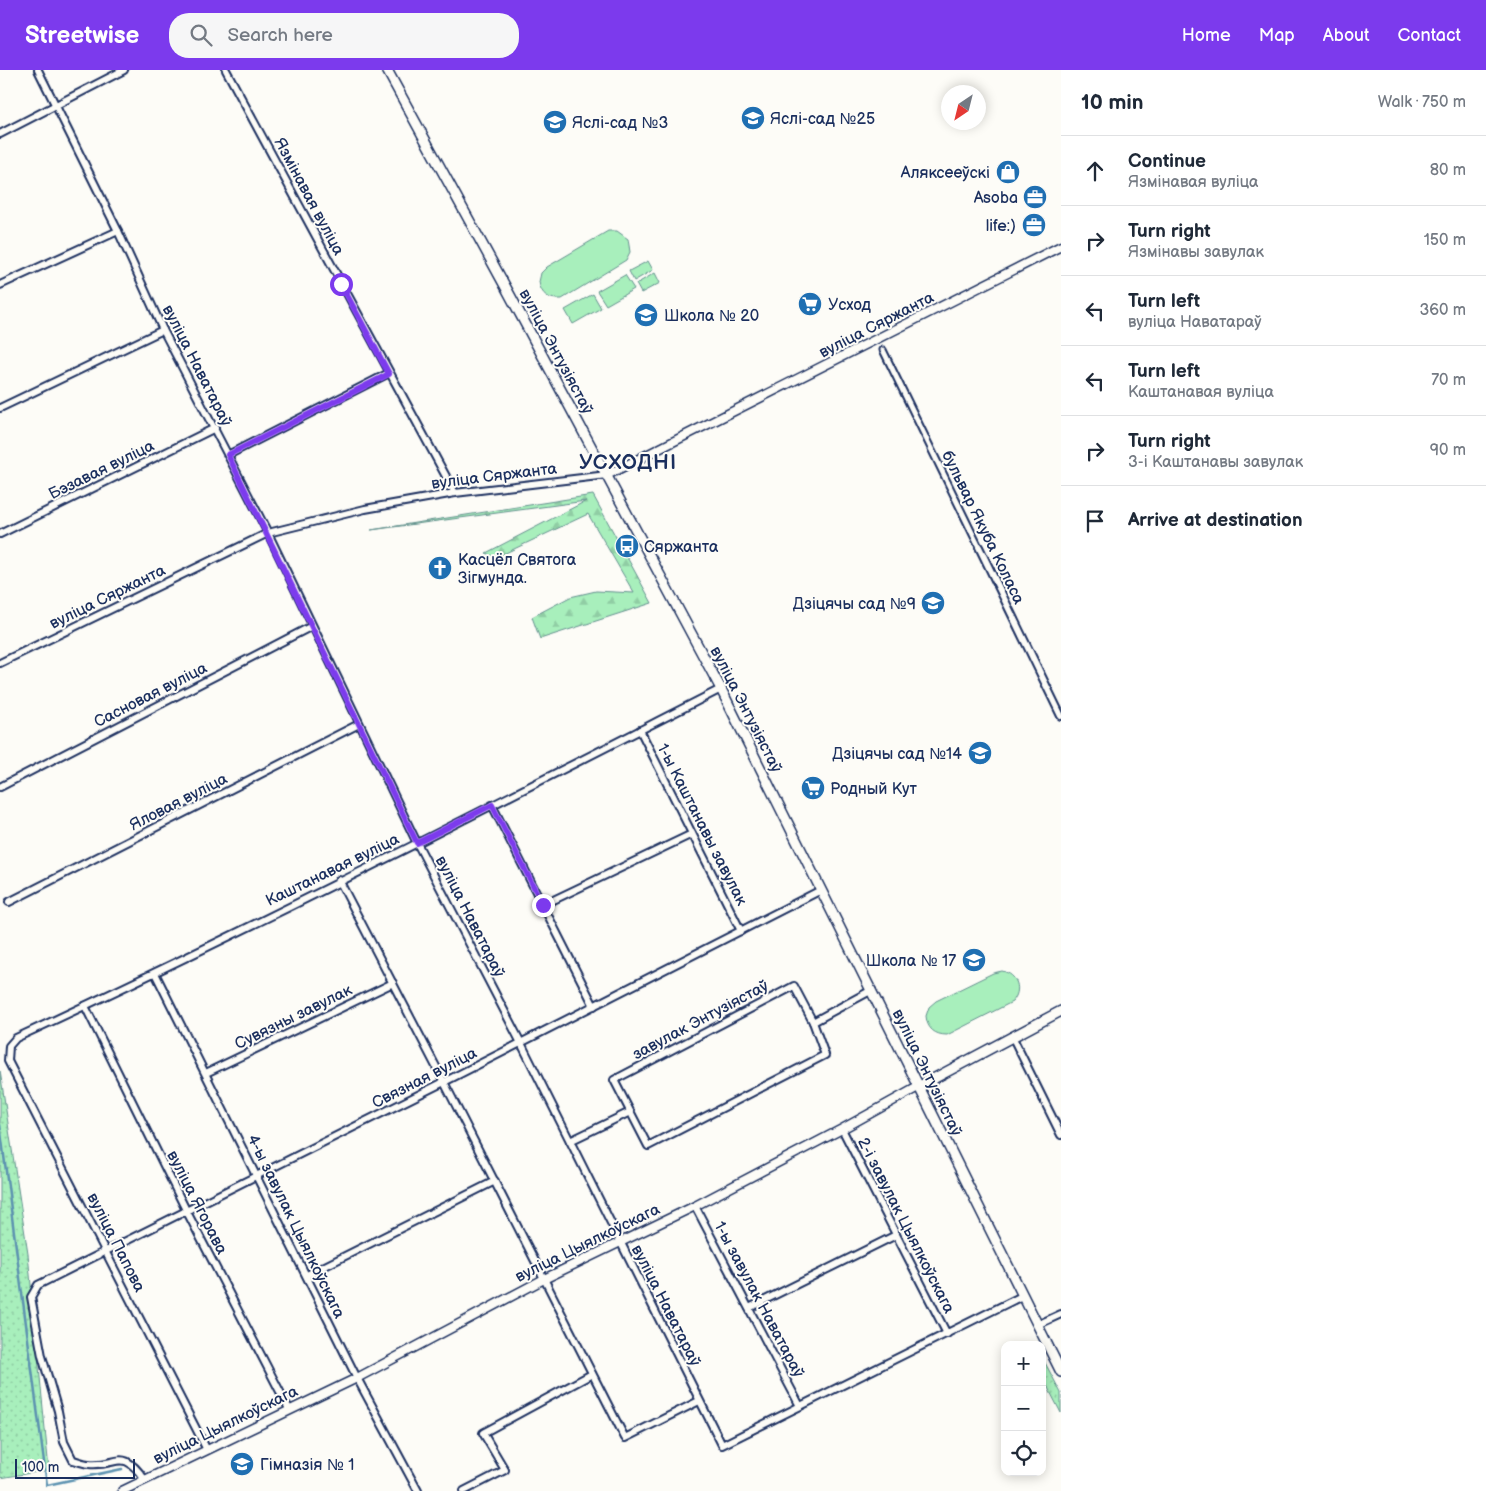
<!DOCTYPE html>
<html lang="en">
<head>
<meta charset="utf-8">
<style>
	:root { --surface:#fff; --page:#f6f6f7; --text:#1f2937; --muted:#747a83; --line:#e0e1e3; --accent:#7c3aed }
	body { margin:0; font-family:"Balsamiq Sans",sans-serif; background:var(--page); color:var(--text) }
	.controls { position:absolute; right:15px; bottom:15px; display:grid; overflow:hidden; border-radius:10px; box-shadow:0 2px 12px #0003 }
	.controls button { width:45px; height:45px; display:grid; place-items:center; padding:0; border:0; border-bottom:1px solid var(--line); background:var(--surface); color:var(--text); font:25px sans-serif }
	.compass { position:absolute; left:941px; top:15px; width:45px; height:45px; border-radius:50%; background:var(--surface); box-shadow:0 2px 12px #0003; rotate:215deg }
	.scale { position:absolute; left:15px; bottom:12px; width:120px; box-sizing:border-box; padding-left:5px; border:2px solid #1b2f5e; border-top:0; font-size:14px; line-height:18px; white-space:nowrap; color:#1b2f5e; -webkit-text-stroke:4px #fdfcf7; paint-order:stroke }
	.stop { position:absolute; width:15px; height:15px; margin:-11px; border:4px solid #7c3aed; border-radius:50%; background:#fff }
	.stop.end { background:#7c3aed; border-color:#fff; box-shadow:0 1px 5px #0008 }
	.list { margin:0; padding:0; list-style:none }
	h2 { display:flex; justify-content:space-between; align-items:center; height:65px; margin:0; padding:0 20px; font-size:21px }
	h2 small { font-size:16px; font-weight:400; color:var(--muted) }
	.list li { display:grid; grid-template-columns:32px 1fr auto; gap:15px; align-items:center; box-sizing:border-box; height:70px; padding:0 20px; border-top:1px solid var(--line) }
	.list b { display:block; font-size:19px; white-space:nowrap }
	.list p { margin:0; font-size:16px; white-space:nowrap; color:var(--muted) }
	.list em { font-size:16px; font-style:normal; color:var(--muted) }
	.icon { flex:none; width:28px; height:28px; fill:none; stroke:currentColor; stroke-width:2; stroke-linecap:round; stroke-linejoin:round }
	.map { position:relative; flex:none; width:1061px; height:1421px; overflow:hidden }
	header { display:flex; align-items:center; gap:30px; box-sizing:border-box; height:70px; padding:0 25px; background:var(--accent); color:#fff }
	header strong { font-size:24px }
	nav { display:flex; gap:28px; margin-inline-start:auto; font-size:18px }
	.search { width:350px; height:45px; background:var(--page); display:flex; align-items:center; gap:12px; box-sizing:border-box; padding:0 18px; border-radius:20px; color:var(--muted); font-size:19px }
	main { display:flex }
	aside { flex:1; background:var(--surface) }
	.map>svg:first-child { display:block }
</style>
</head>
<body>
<header>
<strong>Streetwise</strong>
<div class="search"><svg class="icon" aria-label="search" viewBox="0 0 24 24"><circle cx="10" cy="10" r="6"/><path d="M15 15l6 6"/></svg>Search here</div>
<nav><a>Home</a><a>Map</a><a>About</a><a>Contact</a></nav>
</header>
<main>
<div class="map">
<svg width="1061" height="1421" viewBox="0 0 1061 1421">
	<defs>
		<pattern id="grass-dots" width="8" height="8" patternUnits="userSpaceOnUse" patternTransform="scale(1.25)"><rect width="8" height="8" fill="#a8efbc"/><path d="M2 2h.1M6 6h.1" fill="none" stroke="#90cda4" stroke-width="1.8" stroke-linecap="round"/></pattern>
		<pattern id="forest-firs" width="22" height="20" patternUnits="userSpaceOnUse" patternTransform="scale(1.25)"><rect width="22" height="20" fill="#a8efbc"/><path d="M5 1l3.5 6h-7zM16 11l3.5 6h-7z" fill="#90cda4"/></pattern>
	</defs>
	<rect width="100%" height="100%" fill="#fdfcf7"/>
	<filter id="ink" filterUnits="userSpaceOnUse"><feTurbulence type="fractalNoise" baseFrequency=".02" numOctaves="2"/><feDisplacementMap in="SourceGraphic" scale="10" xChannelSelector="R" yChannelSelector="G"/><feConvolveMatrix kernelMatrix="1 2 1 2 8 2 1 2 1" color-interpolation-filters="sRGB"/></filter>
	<g filter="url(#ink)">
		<g fill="url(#grass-dots)" stroke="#628f8d">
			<polygon points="0,1001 28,1184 49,1400 0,1408"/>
			<polygon points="1042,1287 1061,1323 1061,1343 1042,1306"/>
		</g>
		<polygon fill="url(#forest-firs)" stroke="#628f8d" points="593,425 652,533 540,569 532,547 570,527 596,521 634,523 588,444 495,488 486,483 586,431 371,460"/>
		<g fill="#a8efbc" stroke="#628f8d">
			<path d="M608,161H617L628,169L630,182L626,190L562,229C549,230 541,225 539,212L541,203L547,197Z"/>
			<polygon points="648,191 653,200 634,211 629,201"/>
			<polygon points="655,203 660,213 641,223 636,214"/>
			<polygon points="625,205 634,219 606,235 597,221"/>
			<polygon points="593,224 601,238 573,254 565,240"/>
			<path d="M1002,901C1017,904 1023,920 1012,932L947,965C935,965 927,959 926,946L929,937L936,931L993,903Z"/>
		</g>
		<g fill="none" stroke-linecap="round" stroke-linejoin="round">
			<polyline stroke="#5c92b0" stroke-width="2.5" points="0,1055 47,1415 122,1399"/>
			<g stroke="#1b2f5e" stroke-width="9">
				<polyline id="pedestrian" points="883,280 979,477"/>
			</g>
			<g stroke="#1b2f5e" stroke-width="10">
				<g id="minor">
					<polyline points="38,0 118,161 163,260 268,463 417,773 521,973 722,1375 1022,1226"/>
					<polyline points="226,0 455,423"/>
					<polyline points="0,64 124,0"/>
					<polyline points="0,215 118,161"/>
					<polyline points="0,338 163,260"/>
					<polyline points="228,385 389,303"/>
					<polyline points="0,464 215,358"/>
					<polyline points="979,477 1061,646"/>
					<polyline points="0,593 268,463 365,439 455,423 607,405"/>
					<polyline points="640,660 741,861"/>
					<polyline points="0,717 312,556"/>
					<polyline points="492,735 594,936"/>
					<polyline points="339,810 444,1012 625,1368 699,1331"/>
					<polyline points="9,832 359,654"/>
					<polyline points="543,835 692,764"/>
					<polyline points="155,903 357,1308 418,1421"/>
					<polygon points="794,916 813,952 825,985 648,1076 614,1010"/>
					<polyline points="85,936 186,1140 289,1339"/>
					<polyline points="813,952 872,920"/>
					<polyline points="1012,966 1061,1065"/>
					<polyline points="206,1003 393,913"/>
					<polyline points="842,1059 947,1264"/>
					<polyline points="570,1071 630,1042"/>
					<polyline points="695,1136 800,1336"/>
					<polyline points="307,1205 495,1111"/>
					<polyline points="749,1238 896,1165"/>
					<polyline points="1037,1255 1061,1244"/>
					<path d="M207,1380L8,991L9,976L16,968C254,858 487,738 721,619"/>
					<path d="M145,1410C121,1376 119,1397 89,1394C84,1394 78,1391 73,1390L64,1372L58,1341L42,1286L31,1227L38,1215L444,1012L821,820"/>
					<polyline points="464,1421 505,1400 483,1363 592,1304"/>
				</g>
			</g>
			<g stroke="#1b2f5e" stroke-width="11">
				<g id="tertiary">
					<polyline points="607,405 1061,176"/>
					<polyline points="122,1421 357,1308 544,1209 695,1136 842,1059 918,1017"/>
				</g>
			</g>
			<g stroke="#1b2f5e" stroke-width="12">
				<g id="secondary">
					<polyline points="387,0 504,214 721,619 1061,1302"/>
					<polyline points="918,1017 1061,941"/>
				</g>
			</g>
			<use href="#pedestrian" stroke="#fdfcf7" stroke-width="5"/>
			<use href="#minor" stroke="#fdfcf7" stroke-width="6"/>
			<use href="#tertiary" stroke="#fdfcf7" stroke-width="8"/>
			<use href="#secondary" stroke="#fdfcf7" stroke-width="9"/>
		</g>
	</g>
	<g fill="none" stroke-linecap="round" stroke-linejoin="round" filter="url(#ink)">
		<polyline stroke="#7c3aed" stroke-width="6" points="341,214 389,304 228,385 417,773 492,735 543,835"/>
	</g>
	<defs>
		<g id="school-disc" transform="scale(1.25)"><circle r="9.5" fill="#1f6fb2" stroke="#fdfcf7"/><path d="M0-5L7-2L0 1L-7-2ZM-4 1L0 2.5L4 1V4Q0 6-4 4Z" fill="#fff"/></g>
		<g id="shop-disc" transform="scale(1.25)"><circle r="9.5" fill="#1f6fb2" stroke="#fdfcf7"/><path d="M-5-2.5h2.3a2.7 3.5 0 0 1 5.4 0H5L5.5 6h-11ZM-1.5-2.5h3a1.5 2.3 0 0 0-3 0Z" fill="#fff"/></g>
		<g id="office-disc" transform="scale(1.25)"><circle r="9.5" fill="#1f6fb2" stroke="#fdfcf7"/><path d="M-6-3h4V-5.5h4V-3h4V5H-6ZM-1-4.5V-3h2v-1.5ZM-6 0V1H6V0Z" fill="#fff"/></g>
		<g id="supermarket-disc" transform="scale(1.25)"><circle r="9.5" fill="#1f6fb2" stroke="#fdfcf7"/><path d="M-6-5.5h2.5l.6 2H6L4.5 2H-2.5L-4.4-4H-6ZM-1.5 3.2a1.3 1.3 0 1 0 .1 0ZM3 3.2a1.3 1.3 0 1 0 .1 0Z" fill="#fff"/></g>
		<g id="bus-disc" transform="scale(1.25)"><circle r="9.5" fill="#1f6fb2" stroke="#fdfcf7"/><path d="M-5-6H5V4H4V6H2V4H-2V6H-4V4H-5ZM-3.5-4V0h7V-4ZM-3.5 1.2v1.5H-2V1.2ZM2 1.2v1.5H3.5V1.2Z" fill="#fff"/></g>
		<g id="church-disc" transform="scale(1.25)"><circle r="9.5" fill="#1f6fb2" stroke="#fdfcf7"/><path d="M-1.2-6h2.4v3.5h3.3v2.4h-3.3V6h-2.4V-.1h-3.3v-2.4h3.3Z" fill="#fff"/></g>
	</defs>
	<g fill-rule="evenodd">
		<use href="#school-disc" x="753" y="48"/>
		<use href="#school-disc" x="555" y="52"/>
		<use href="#shop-disc" x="1008" y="102"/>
		<use href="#office-disc" x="1035" y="127"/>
		<use href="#office-disc" x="1034" y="155"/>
		<use href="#supermarket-disc" x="810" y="234"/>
		<use href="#school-disc" x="646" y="245"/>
		<use href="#bus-disc" x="627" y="476"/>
		<use href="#church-disc" x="440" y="498"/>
		<use href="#school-disc" x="933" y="533"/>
		<use href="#school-disc" x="980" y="683"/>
		<use href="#supermarket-disc" x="813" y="718"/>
		<use href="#school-disc" x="974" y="890"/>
		<use href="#school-disc" x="242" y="1394"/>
	</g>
	<g text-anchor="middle" stroke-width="4" stroke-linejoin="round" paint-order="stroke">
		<g font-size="16" fill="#1b2f5e" stroke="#fdfcf7" text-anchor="start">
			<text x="770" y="54">Яслі-сад №25</text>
			<text x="572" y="58">Яслі-сад №3</text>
			<text x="990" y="108" text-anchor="end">Аляксееўскі</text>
			<text x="1018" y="133" text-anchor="end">Asoba</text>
			<text x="1016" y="161" text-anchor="end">life:)</text>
			<text x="828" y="240">Усход</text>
			<text x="664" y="251">Школа № 20</text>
			<text x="644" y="482">Сяржанта</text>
			<text x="458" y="495">Касцёл Святога<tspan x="458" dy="18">Зігмунда.</tspan></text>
			<text x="916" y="539" text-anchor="end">Дзіцячы сад №9</text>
			<text x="962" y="689" text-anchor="end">Дзіцячы сад №14</text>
			<text x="830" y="724">Родный Кут</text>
			<text x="956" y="896" text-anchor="end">Школа № 17</text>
			<text x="260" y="1400">Гімназія № 1</text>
		</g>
		<g font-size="16" fill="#1b2f5e" stroke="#fdfcf7">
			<text transform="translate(310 126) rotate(62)" y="6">Язмінавая вуліца</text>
			<text transform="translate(876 254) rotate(-27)" y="6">вуліца Сяржанта</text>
			<text transform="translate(557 281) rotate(62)" y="6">вуліца Энтузіястаў</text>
			<text transform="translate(198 295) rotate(63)" y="6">вуліца Наватараў</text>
			<text transform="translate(101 399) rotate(-26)" y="6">Бэзавая вуліца</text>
			<text transform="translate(494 405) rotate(-7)" y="6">вуліца Сяржанта</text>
			<text transform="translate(984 457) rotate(64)" y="6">бульвар Якуба Коласа</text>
			<text transform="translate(107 526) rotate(-26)" y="6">вуліца Сяржанта</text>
			<text transform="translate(150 624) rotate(-27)" y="6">Сасновая вуліца</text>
			<text transform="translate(747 639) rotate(63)" y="6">вуліца Энтузіястаў</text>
			<text transform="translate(178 731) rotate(-27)" y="6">Яловая вуліца</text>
			<text transform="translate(703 754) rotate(63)" y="6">1-ы Каштанавы завулак</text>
			<text transform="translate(332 799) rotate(-26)" y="6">Каштанавая вуліца</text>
			<text transform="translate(471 846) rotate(63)" y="6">вуліца Наватараў</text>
			<text transform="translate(293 946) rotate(-26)" y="6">Сувязны завулак</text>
			<text transform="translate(700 949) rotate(-28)" y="6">завулак Энтузіястаў</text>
			<text transform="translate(928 1002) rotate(64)" y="6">вуліца Энтузіястаў</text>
			<text transform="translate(424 1007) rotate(-27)" y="6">Связная вуліца</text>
			<text transform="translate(198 1132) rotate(63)" y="6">вуліца Ягорава</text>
			<text transform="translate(907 1155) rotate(63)" y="6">2-і завулак Цыялкоўскага</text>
			<text transform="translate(297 1156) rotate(64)" y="6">4-ы завулак Цыялкоўскага</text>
			<text transform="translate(117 1172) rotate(63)" y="6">вуліца Папова</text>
			<text transform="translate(587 1172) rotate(-26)" y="6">вуліца Цыялкоўскага</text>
			<text transform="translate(760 1229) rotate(62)" y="6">1-ы завулак Наватараў</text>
			<text transform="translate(667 1235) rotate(63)" y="6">вуліца Наватараў</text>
			<text transform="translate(225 1354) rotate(-26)" y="6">вуліца Цыялкоўскага</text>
		</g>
		<g font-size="21" font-weight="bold" letter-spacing="1" fill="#1b2f5e" stroke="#fdfcf7">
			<text x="628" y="399">УСХОДНІ</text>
		</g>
	</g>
</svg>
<div class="controls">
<button>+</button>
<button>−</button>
<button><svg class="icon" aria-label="locate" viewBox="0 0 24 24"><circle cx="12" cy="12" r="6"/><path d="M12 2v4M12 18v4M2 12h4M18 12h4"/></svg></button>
</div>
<svg class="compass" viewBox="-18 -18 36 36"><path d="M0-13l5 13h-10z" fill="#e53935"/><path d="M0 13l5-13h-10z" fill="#747a83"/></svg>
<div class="scale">100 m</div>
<div class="stop" style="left:341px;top:214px"></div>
<div class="stop end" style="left:543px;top:835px"></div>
</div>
<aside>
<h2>10 min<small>Walk · 750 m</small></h2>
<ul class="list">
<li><svg class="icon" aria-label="ahead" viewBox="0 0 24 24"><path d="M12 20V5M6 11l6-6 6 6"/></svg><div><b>Continue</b><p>Язмінавая вуліца</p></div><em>80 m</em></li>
<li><svg class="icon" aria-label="right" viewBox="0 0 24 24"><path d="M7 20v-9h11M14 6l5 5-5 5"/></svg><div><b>Turn right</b><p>Язмінавы завулак</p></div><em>150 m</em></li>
<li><svg class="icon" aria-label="left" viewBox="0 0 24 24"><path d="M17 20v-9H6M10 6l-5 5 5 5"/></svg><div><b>Turn left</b><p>вуліца Наватараў</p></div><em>360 m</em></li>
<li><svg class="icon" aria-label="left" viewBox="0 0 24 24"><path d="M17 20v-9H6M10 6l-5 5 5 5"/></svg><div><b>Turn left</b><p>Каштанавая вуліца</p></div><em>70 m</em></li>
<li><svg class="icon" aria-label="right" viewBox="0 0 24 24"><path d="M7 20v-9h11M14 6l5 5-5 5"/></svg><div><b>Turn right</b><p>3-і Каштанавы завулак</p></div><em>90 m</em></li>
<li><svg class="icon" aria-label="arrive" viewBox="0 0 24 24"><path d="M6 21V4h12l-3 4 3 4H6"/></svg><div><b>Arrive at destination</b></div></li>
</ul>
</aside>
</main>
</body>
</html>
